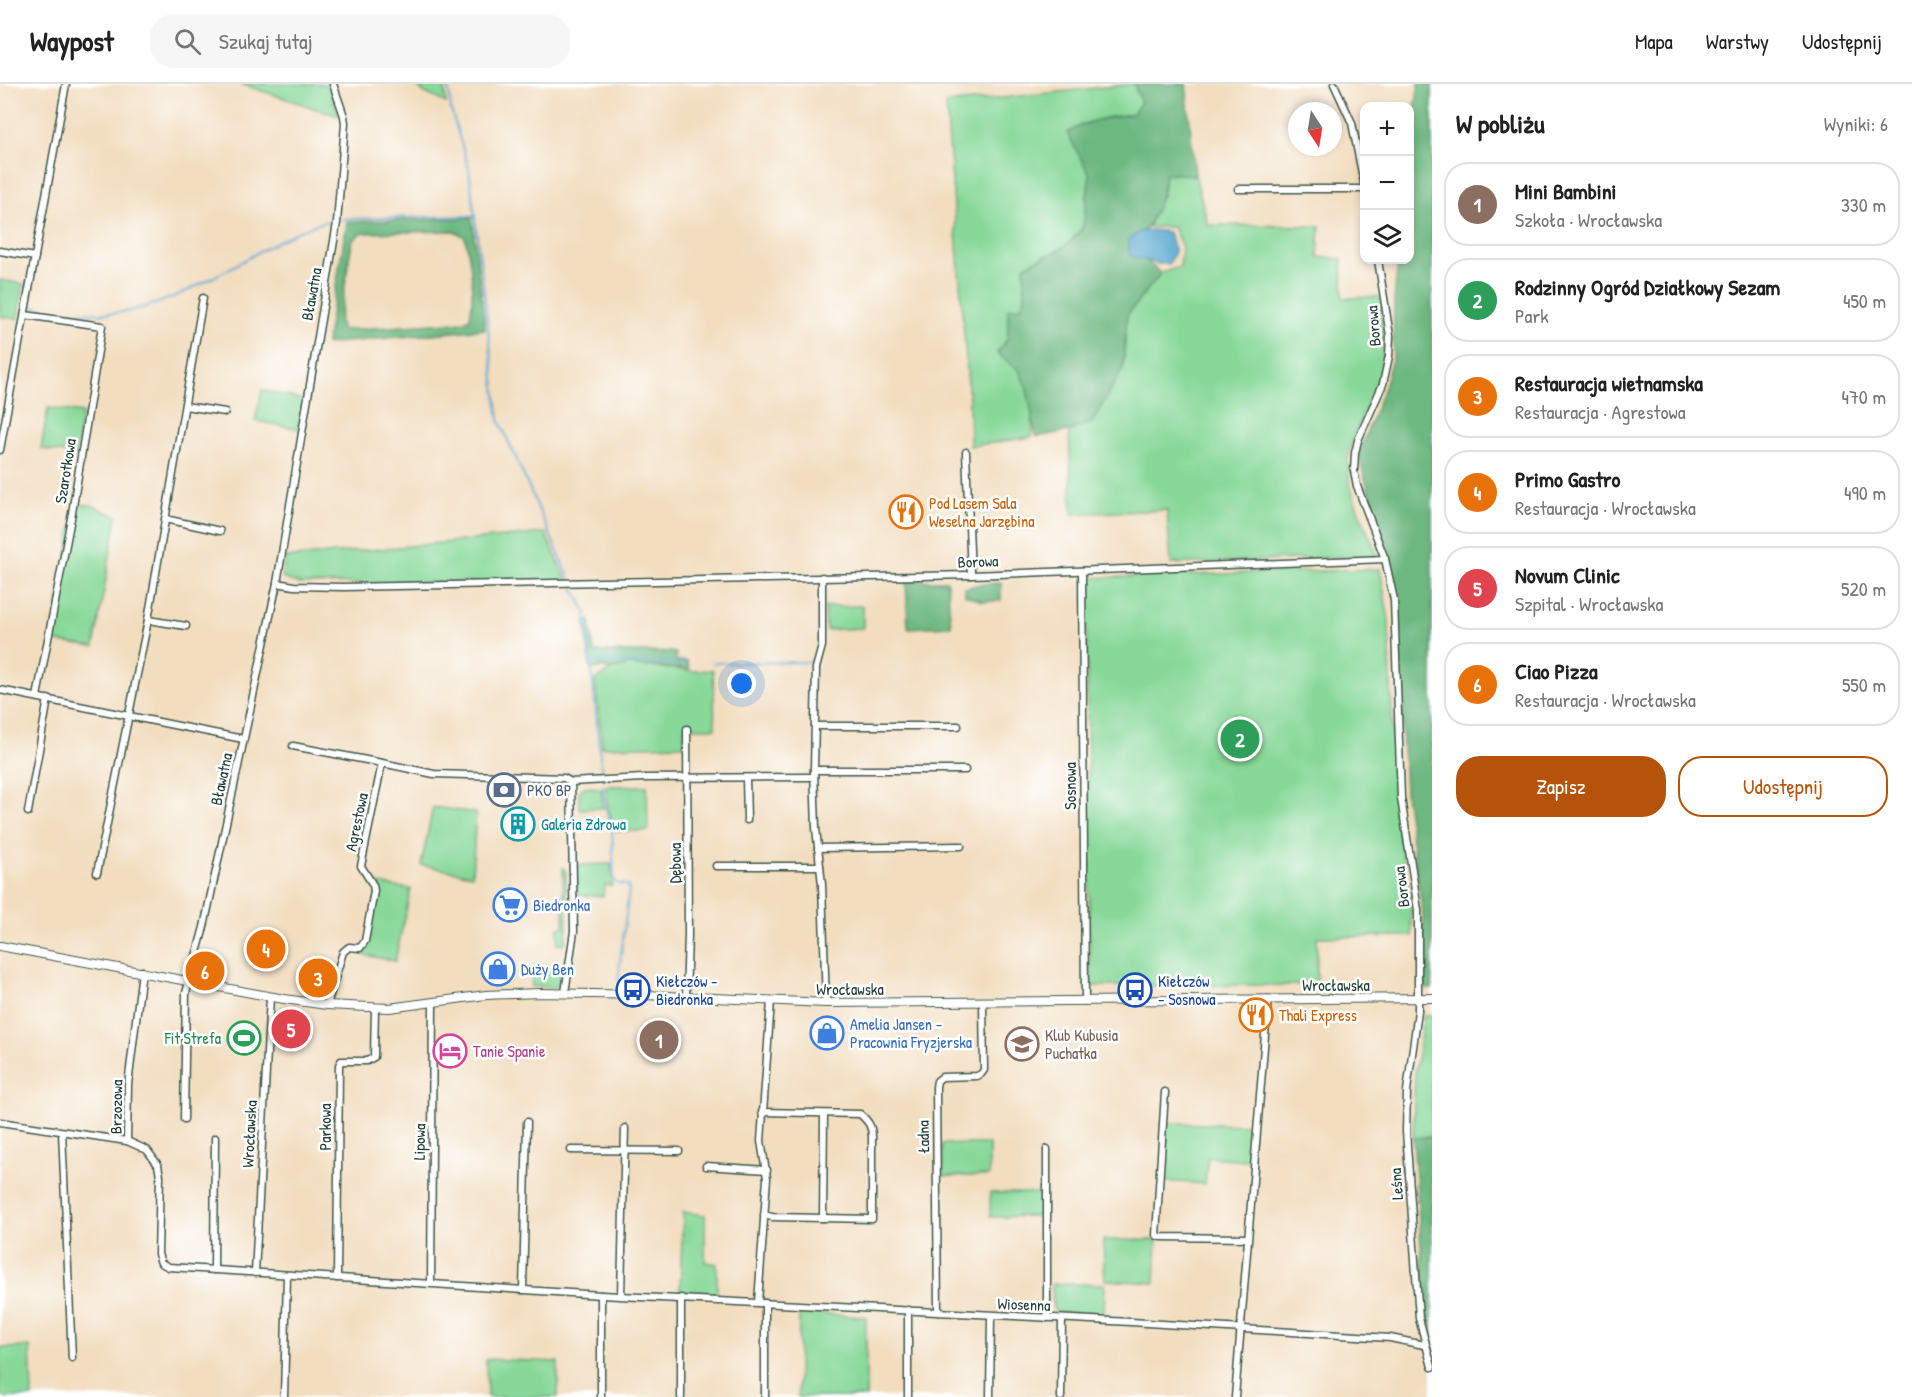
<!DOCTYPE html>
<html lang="pl">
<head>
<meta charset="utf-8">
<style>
	:root { --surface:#fff; --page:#f6f6f6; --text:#222; --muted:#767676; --line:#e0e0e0; --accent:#b45309 }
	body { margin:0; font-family:"Patrick Hand",sans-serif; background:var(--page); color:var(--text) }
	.controls { position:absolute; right:18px; top:18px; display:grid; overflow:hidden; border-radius:12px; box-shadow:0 3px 9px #0003 }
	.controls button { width:54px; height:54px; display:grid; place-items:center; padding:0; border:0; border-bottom:2px solid var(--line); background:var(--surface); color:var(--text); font:30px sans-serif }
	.compass { position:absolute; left:1288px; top:18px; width:54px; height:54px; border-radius:50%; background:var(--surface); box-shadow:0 3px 9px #0003; rotate:168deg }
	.you { position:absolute; left:742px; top:600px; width:21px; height:21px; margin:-15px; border:4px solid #fff; border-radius:50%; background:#1a73e8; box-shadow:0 0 0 9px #1a73e833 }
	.badge { display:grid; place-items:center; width:39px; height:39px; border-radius:50%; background:var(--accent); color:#fff; font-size:20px; font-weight:700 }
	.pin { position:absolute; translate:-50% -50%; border:3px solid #fff; box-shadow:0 2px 6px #0006 }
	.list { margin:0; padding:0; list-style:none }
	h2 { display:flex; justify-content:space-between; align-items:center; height:78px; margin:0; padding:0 24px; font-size:26px }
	h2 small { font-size:20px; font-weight:400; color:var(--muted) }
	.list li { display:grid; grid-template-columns:39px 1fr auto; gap:18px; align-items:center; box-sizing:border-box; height:84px; margin:0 12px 12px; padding:0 12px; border:2px solid var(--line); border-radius:24px }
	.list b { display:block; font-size:22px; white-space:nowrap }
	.list p { margin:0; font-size:20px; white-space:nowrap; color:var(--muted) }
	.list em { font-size:20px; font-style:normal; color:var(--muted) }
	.actions { display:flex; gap:12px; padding:18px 24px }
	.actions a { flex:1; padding:14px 0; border:2px solid var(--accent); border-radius:24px; text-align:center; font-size:21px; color:var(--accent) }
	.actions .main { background:var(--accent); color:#fff }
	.icon { flex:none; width:33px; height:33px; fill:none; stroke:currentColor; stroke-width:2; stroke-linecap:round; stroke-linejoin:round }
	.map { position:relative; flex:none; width:1432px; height:1313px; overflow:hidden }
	header { display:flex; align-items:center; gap:36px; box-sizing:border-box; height:84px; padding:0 30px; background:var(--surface); border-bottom:2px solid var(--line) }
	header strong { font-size:28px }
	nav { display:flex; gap:33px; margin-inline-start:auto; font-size:21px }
	.search { width:420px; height:54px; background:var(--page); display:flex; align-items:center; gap:15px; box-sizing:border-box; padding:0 21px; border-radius:24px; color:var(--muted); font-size:22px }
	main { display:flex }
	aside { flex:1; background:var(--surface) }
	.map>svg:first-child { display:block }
</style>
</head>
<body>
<header>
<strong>Waypost</strong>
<div class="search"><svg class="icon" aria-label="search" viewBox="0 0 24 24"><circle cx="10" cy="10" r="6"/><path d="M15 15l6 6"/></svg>Szukaj tutaj</div>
<nav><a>Mapa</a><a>Warstwy</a><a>Udostępnij</a></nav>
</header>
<main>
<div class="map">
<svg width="1432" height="1313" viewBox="0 0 1432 1313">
	<rect width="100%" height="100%" fill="#fff"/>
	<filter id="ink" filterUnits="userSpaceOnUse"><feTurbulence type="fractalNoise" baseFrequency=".0167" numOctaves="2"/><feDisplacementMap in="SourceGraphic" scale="12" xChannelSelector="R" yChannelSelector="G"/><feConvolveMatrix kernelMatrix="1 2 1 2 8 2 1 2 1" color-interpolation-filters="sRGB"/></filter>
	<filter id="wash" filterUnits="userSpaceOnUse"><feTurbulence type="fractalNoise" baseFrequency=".008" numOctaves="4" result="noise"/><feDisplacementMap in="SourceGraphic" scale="24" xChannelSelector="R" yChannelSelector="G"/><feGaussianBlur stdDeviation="1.35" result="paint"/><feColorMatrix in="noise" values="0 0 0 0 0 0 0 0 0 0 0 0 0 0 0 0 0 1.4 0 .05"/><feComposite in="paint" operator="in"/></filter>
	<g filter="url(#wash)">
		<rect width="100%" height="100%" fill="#f2ddbf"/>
		<g fill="#87d899" stroke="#538a66" stroke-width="1.5">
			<polygon points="241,0 327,0 339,31 338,32"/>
			<polygon points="415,0 444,0 446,19 423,8"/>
			<path d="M1134,0L1141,18L1133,30L1109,33L1080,41L1090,91L1083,143L1072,156L1059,166L1024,182L1025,214L1021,223L1008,225V254L997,269C1004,275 1015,280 1020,288C1031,305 1034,334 1032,353L970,362L969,314L946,20Z"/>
			<path d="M1165,89L1195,91L1208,141L1320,142L1318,173L1342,175L1343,214L1381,213C1381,238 1387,262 1381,286C1374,318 1345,353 1348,386C1351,416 1367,445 1378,472L1171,480L1167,426L1072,430L1069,347L1092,338L1123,284L1127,231L1161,189L1180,183L1182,163L1173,143H1148L1163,109Z"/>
			<polygon points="0,196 24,200 18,235 0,232"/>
			<polygon points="262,306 304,316 299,345 255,337"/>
			<polygon points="48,324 82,329 76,371 41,365"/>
			<polygon points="76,420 91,421 117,432 94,563 52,557"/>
			<polygon points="545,449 567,497 300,500 282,494 285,474"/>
			<polygon points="1380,485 1389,537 1395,730 1410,812 1412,852 1317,853 1317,901 1090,902 1086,494"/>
			<polygon points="863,522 863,544 826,546 825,523"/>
			<polygon points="630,581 691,587 713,586 715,644 684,644 684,661 602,663 595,597 610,586"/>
			<polygon points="606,702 647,702 648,747 616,747 608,725"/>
			<polygon points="584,703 601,704 603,724 579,725 579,708"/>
			<polygon points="433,723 476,729 472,791 421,781"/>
			<polygon points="611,780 612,802 605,801 603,812 577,811 576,781"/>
			<polygon points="563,784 566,787 567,845 565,859 558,861 558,844 564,843"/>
			<polygon points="378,800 411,805 395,877 364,871 367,861"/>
			<polygon points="534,882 563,882 559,900 555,903 531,903"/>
			<polygon points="1424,931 1432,931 1432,1053 1413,1054 1415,988"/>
			<polygon points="1167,1039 1250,1041 1247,1076 1208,1073 1205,1100 1163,1097"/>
			<polygon points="942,1060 989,1060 989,1092 943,1092"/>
			<polygon points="990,1109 1043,1109 1042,1132 990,1133"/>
			<polygon points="683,1128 705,1131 705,1178 717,1180 717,1212 680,1208"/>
			<polygon points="1103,1156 1157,1156 1155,1199 1105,1196"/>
			<polygon points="1052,1200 1105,1200 1104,1231 1056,1228 1053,1224"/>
			<polygon points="799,1228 866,1233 866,1313 798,1313"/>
			<polygon points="30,1263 32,1313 0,1313 0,1264"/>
			<polygon points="486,1275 558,1278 558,1313 487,1313"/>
		</g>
		<g fill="#6db881" stroke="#467a5a" stroke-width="1.5" fill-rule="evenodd">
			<path d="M1134,0H1186L1195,91L1165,89C1162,121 1151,139 1131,164L1161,189L1127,231L1123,284L1092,339L1069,347L1036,353L1027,305L1019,286L997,269L1008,254V225L1021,223L1025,214L1024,182L1059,166L1072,156L1083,143L1090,91L1067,49C1087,36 1110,33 1133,30L1141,18Z"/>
			<polygon points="1419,0 1432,0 1432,905 1425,905 1423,831 1405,710 1397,519 1390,478 1358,371 1383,306 1393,272 1394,216 1398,176 1410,176 1410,55"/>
			<path d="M472,134L485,245L326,260L347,138ZM454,147L465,153C471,180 475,206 470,234L463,238L343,246L339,239L352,157L361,149Z"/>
			<polygon points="906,497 947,497 951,542 908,544"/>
			<polygon points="1001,499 1001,517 982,517 965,511 965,504 980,500"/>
			<polygon points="590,536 594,568 670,568 676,569 676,577 687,577 689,585 630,581 610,586 605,584 590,585 585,537"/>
			<polygon points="1432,1053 1432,1272 1428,1259 1413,1054"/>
		</g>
		<polygon fill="#54a5cf" stroke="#3a7182" stroke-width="1.5" points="1152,146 1169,148 1175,168 1169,180 1158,180 1130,172 1128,157 1139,148"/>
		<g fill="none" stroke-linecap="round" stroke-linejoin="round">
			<g stroke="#54a5cf" stroke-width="2">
				<polyline points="448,0 451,26 469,85 499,336 571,498"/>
				<polyline points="341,135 475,132"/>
				<path d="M31,223C57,226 86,231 113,229C157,226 204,199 241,178C270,162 301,142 333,136"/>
				<polyline points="573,503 586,529 602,692"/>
				<polyline points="591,578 684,579"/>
				<polyline points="713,579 813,578"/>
				<polyline points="603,702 605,721 612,744 614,797 618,800 627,801 629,804 618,896"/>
			</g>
		</g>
	</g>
	<g filter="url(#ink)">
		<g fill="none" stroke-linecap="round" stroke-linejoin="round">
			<g stroke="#3f5549" stroke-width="9">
				<g id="minor">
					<polyline points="1334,0 1352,39 1364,99"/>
					<polyline points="1238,105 1364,105"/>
					<polyline points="0,167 35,173"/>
					<polyline points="1378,176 1390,252 1389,272 1383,300 1358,356 1355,369 1354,387 1357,402 1385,475 1394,516 1401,714 1418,826 1418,927 1407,1007 1406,1047 1419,1234 1432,1283"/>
					<polyline points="25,231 102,242 72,429 37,613"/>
					<polyline points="185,322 225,328"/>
					<polyline points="0,366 66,0"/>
					<polyline points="966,368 971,491"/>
					<polyline points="165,435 220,447"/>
					<polyline points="1082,487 1085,917"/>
					<polyline points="822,493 822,562 816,584 814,686 816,744 822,801 826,919"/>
					<polyline points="277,499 294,502 343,503 971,491 1385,475"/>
					<polyline points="148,536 186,542"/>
					<polyline points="0,606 243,655"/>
					<polyline points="815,642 958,642"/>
					<polyline points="293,662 382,679 361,782 373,801 374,807 365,857 360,864 349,863 343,868 327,921"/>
					<polyline points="382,679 434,690 564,694 571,698 643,694 814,693"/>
					<polyline points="814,686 965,686"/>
					<polyline points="746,694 747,736"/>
					<polyline points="28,728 48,615"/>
					<polyline points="818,764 961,762"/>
					<polyline points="716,782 820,782"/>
					<polyline points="97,789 148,536 203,214"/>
					<polyline points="565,909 574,847 571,698"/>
					<polyline points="686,913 688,851 687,645"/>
					<polyline points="1165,1008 1156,1151 1160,1153 1247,1154"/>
					<path d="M762,1028L860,1030C868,1037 872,1042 872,1053V1135L772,1133L764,1131"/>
					<polyline points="184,1035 186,909 204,843 277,499 337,139 345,39 344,32 333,0"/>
					<polyline points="0,1038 127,1057 147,1066 158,1081 160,1092 158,1170 161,1179 169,1183 601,1211 1131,1238 1390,1254 1424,1261"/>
					<polyline points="62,1048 72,1274"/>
					<polyline points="127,1057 128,1001 142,887"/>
					<polyline points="1047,1065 1047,1234"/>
					<polyline points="571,1066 679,1067"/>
					<polyline points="706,1082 767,1086"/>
					<polyline points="823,1134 824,1030"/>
					<polyline points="214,1186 215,1054"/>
					<polyline points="255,1189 270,913"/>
					<polyline points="337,1194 339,981 341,977 367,977 374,973 375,924"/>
					<polyline points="431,1199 433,918"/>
					<polyline points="523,1206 527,1038"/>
					<polyline points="621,1211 625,1044"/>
					<polyline points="758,1218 767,1094 761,1057 771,917"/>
					<polyline points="938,1228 936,1003 937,997 942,993 977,992 981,990 984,986 983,918"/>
					<polyline points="284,1313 287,1191"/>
					<polyline points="601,1313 601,1211"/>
					<polyline points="681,1313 681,1214"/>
					<polyline points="765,1313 765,1219"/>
					<polyline points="908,1313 908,1226"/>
					<polyline points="990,1313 991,1232"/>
					<polyline points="1061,1313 1062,1235"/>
					<polyline points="1235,1313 1268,915"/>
				</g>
			</g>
			<g stroke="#3f5549" stroke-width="10">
				<polyline id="tertiary" points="0,862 284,915 327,921 389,924 486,911 539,909 645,911 826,919 1432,914"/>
			</g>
			<use href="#minor" stroke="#fff" stroke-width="6"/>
			<use href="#tertiary" stroke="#fff" stroke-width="8"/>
		</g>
	</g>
	<defs>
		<g id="restaurant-ring" transform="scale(1.725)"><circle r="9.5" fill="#fff" stroke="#e8710a" stroke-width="1.5"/><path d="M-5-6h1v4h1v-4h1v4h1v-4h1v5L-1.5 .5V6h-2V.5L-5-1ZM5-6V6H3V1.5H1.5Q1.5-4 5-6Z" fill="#e8710a"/></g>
		<g id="bank-ring" transform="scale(1.725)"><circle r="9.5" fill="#fff" stroke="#5c6f8a" stroke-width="1.5"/><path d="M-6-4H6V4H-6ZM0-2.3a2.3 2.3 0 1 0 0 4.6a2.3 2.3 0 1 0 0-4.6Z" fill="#5c6f8a"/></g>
		<g id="building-ring" transform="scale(1.725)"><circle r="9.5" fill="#fff" stroke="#0f9aa8" stroke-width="1.5"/><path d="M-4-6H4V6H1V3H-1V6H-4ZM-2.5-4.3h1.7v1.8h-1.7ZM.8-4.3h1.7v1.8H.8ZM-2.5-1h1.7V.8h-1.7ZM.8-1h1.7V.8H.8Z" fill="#0f9aa8"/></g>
		<g id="supermarket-ring" transform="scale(1.725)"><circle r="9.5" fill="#fff" stroke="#3f7fe0" stroke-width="1.5"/><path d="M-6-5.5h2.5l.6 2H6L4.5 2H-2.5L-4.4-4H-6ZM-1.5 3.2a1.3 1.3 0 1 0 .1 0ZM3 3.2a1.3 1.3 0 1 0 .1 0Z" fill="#3f7fe0"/></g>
		<g id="shop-ring" transform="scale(1.725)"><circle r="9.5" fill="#fff" stroke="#3f7fe0" stroke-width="1.5"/><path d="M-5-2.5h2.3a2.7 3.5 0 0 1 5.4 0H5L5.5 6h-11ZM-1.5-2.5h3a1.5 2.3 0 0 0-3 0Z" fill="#3f7fe0"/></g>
		<g id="bus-ring" transform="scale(1.725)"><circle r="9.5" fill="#fff" stroke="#1a4fb4" stroke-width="1.5"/><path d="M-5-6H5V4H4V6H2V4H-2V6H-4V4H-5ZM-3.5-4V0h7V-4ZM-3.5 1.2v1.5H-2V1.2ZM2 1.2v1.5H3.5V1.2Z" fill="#1a4fb4"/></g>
		<g id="stadium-ring" transform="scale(1.725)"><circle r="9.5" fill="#fff" stroke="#2e9e5b" stroke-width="1.5"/><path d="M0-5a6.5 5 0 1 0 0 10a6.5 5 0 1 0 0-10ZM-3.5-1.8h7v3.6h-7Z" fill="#2e9e5b"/></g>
		<g id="school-ring" transform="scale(1.725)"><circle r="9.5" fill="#fff" stroke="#8d6e63" stroke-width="1.5"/><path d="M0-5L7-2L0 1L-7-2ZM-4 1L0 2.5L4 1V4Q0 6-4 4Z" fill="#8d6e63"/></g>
		<g id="hotel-ring" transform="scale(1.725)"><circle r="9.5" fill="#fff" stroke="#d1479c" stroke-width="1.5"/><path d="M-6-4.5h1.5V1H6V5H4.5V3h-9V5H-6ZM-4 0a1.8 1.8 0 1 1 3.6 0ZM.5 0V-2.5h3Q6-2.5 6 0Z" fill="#d1479c"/></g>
	</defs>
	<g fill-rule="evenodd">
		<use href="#restaurant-ring" x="906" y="428"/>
		<use href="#bank-ring" x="504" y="706"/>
		<use href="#building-ring" x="518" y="740"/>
		<use href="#supermarket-ring" x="510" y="821"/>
		<use href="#shop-ring" x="498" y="885"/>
		<use href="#bus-ring" x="633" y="906"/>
		<use href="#bus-ring" x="1135" y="906"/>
		<use href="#restaurant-ring" x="1256" y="931"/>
		<use href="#shop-ring" x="827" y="949"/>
		<use href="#stadium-ring" x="244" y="954"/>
		<use href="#school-ring" x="1022" y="960"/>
		<use href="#hotel-ring" x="450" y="967"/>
	</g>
	<g text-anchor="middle" stroke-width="5" stroke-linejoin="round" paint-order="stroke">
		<g font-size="16" fill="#1f3d34" stroke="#fff">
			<text transform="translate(311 210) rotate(-80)" y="6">Bławatna</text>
			<text transform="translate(1373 242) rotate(-95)" y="6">Borowa</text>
			<text transform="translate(65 387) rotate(-81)" y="6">Szarotkowa</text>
			<text transform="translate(978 477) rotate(-2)" y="6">Borowa</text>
			<text transform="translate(221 695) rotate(-78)" y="6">Bławatna</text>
			<text transform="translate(1070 702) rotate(-90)" y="6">Sosnowa</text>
			<text transform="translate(356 738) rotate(-78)" y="6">Agrestowa</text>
			<text transform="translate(675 779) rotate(-90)" y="6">Dębowa</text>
			<text transform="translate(1401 803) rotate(-97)" y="6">Borowa</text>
			<text x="1336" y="907">Wrocławska</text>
			<text x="850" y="911">Wrocławska</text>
			<text transform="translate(116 1023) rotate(-89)" y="6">Brzozowa</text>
			<text transform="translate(325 1043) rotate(-90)" y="6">Parkowa</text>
			<text transform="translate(249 1050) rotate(-87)" y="6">Wrocławska</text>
			<text transform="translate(923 1053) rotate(-91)" y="6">Ładna</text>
			<text transform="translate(419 1058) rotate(-89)" y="6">Lipowa</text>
			<text transform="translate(1396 1100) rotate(-94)" y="6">Leśna</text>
			<text transform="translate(1024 1220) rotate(2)" y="6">Wiosenna</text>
		</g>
		<g font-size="16" fill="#c56008" stroke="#fff" text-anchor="start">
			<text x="929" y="425">Pod Lasem Sala<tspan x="929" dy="18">Weselna Jarzębina</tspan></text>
			<text x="1279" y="937">Thali Express</text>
		</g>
		<g font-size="16" fill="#4e5e75" stroke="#fff" text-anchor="start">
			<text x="527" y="712">PKO BP</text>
		</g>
		<g font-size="16" fill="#0d838f" stroke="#fff" text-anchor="start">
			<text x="541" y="746">Galeria Zdrowa</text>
		</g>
		<g font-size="16" fill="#366cbe" stroke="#fff" text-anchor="start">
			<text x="533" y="827">Biedronka</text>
			<text x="521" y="891">Duży Ben</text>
			<text x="850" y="946">Amelia Jansen -<tspan x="850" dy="18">Pracownia Fryzjerska</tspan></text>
		</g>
		<g font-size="16" fill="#164399" stroke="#fff" text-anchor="start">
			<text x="656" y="903">Kiełczów -<tspan x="656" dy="18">Biedronka</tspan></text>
			<text x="1158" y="903">Kiełczów<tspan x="1158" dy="18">- Sosnowa</tspan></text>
		</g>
		<g font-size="16" fill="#785e54" stroke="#fff" text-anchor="start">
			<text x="1045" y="957">Klub Kubusia<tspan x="1045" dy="18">Puchatka</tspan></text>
		</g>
		<g font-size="16" fill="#27864d" stroke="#fff" text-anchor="end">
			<text x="221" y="960">Fit Strefa</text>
		</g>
		<g font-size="16" fill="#b23c85" stroke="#fff" text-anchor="start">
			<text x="473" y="973">Tanie Spanie</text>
		</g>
	</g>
</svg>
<div class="controls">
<button>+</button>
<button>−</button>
<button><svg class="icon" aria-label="layers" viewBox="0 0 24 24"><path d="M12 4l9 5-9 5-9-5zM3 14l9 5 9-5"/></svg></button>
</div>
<svg class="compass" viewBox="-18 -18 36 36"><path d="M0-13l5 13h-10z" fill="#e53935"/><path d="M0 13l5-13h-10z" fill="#767676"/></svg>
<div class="you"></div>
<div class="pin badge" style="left:659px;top:956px;background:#8d6e63">1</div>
<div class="pin badge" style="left:1240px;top:655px;background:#2e9e5b">2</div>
<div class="pin badge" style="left:318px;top:894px;background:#e8710a">3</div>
<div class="pin badge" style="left:266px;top:865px;background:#e8710a">4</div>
<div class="pin badge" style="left:291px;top:945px;background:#e0444e">5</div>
<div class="pin badge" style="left:205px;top:887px;background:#e8710a">6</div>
</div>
<aside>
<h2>W pobliżu<small>Wyniki: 6</small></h2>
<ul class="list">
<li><span class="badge" style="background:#8d6e63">1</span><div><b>Mini Bambini</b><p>Szkoła · Wrocławska</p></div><em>330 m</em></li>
<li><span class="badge" style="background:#2e9e5b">2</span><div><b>Rodzinny Ogród Działkowy Sezam</b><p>Park</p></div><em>450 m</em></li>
<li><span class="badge" style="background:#e8710a">3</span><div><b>Restauracja wietnamska</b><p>Restauracja · Agrestowa</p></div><em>470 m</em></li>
<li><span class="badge" style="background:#e8710a">4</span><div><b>Primo Gastro</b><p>Restauracja · Wrocławska</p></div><em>490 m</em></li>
<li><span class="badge" style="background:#e0444e">5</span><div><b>Novum Clinic</b><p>Szpital · Wrocławska</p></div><em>520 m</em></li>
<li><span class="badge" style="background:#e8710a">6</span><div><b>Ciao Pizza</b><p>Restauracja · Wrocławska</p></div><em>550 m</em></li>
</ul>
<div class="actions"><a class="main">Zapisz</a><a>Udostępnij</a></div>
</aside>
</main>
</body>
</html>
